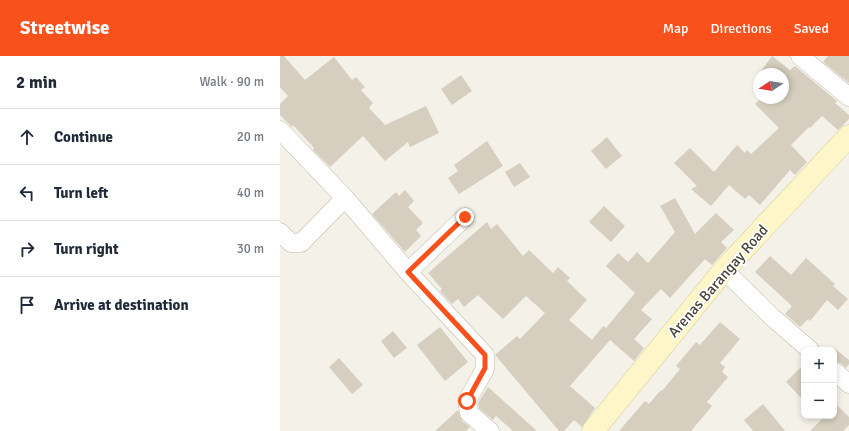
<!DOCTYPE html>
<html lang="en">
<head>
<meta charset="utf-8">
<style>
	:root { --surface:#fff; --page:#f6f6f7; --text:#1f2937; --muted:#747a83; --line:#e0e1e3; --accent:#f9511b }
	body { margin:0; font-family:Signika,sans-serif; background:var(--page); color:var(--text) }
	.controls { position:absolute; right:12px; bottom:12px; display:grid; overflow:hidden; border-radius:8px; box-shadow:0 2px 6px #0003 }
	.controls button { width:36px; height:36px; display:grid; place-items:center; padding:0; border:0; border-bottom:1px solid var(--line); background:var(--surface); color:var(--text); font:20px sans-serif }
	.compass { position:absolute; left:473px; top:12px; width:36px; height:36px; border-radius:50%; background:var(--surface); box-shadow:0 2px 6px #0003; rotate:258deg }
	.stop { position:absolute; width:12px; height:12px; margin:-9px; border:3px solid #f9511b; border-radius:50%; background:#fff }
	.stop.end { background:#f9511b; border-color:#fff; box-shadow:0 1px 4px #0008 }
	.list { margin:0; padding:0; list-style:none }
	h2 { display:flex; justify-content:space-between; align-items:center; height:52px; margin:0; padding:0 16px; font-size:17px }
	h2 small { font-size:13px; font-weight:400; color:var(--muted) }
	.list li { display:grid; grid-template-columns:26px 1fr auto; gap:12px; align-items:center; box-sizing:border-box; height:56px; padding:0 16px; border-top:1px solid var(--line) }
	.list b { display:block; font-size:15px; white-space:nowrap }
	.list em { font-size:13px; font-style:normal; color:var(--muted) }
	.icon { flex:none; width:22px; height:22px; fill:none; stroke:currentColor; stroke-width:2; stroke-linecap:round; stroke-linejoin:round }
	.map { position:relative; flex:none; width:569px; height:375px; overflow:hidden }
	header { display:flex; align-items:center; gap:24px; box-sizing:border-box; height:56px; padding:0 20px; background:var(--accent); color:#fff }
	header strong { font-size:19px }
	nav { display:flex; gap:22px; margin-inline-start:auto; font-size:14px }
	main { display:flex }
	aside { flex:1; background:var(--surface) }
	.map>svg:first-child { display:block }
</style>
</head>
<body>
<header>
<strong>Streetwise</strong>
<nav><a>Map</a><a>Directions</a><a>Saved</a></nav>
</header>
<main>
<aside>
<h2>2 min<small>Walk · 90 m</small></h2>
<ul class="list">
<li><svg class="icon" aria-label="ahead" viewBox="0 0 24 24"><path d="M12 20V5M6 11l6-6 6 6"/></svg><div><b>Continue</b></div><em>20 m</em></li>
<li><svg class="icon" aria-label="left" viewBox="0 0 24 24"><path d="M17 20v-9H6M10 6l-5 5 5 5"/></svg><div><b>Turn left</b></div><em>40 m</em></li>
<li><svg class="icon" aria-label="right" viewBox="0 0 24 24"><path d="M7 20v-9h11M14 6l5 5-5 5"/></svg><div><b>Turn right</b></div><em>30 m</em></li>
<li><svg class="icon" aria-label="arrive" viewBox="0 0 24 24"><path d="M6 21V4h12l-3 4 3 4H6"/></svg><div><b>Arrive at destination</b></div></li>
</ul>
</aside>
<div class="map">
<svg width="569" height="375" viewBox="0 0 569 375">
	<rect width="100%" height="100%" fill="#f4f2e8"/>
	<g fill="#d6cebe">
		<polygon points="0,0 4,0 25,24 54,1 72,24 76,21 85,31 81,34 93,47 89,52 105,69 146,50 159,77 130,91 128,86 105,105 83,80 50,111 33,94 34,92 13,69 12,71 0,59 0,48 8,40 0,31"/>
		<polygon points="492,0 510,14 515,10 557,45 555,47 569,59 569,63 558,74 542,60 530,72 529,71 511,89 527,106 515,119 510,114 480,149 469,139 465,143 449,129 431,150 411,133 417,130 394,107 410,92 434,116 457,89 465,97 467,94 471,98 499,72 475,48 481,42 503,42 503,21 506,18 479,18"/>
		<polygon points="548,0 569,0 569,27 543,6"/>
		<polygon points="181,19 192,35 172,49 161,33"/>
		<polygon points="327,81 342,100 326,113 311,95"/>
		<polygon points="207,85 223,110 179,138 168,122 178,115 174,109"/>
		<polygon points="240,107 250,121 234,131 225,116"/>
		<polygon points="125,134 134,145 128,151 143,167 136,174 141,180 125,196 92,158 116,136 119,140"/>
		<polygon points="395,142 415,178 436,157 454,174 441,186 447,192 432,209 425,203 390,242 381,233 361,254 372,263 354,283 364,292 354,305 330,284 290,330 315,352 302,371 294,364 284,375 279,375 216,300 215,299 237,280 240,283 265,257 246,240 223,263 198,239 184,251 178,243 172,248 160,235 162,233 148,217 207,166 211,173 217,168 243,200 249,194 273,217 278,211 290,222 287,225 307,244 289,264 312,284 323,270 326,272 355,237 326,210 338,197 348,206 357,196 368,207 395,176 380,150"/>
		<polygon points="324,150 345,170 331,186 309,166"/>
		<polygon points="490,200 511,219 526,202 555,228 553,230 568,243 558,254 547,244 530,265 528,263 520,271 505,258 512,250 475,216"/>
		<polygon points="440,266 460,283 440,307 445,311 442,316 448,321 427,346 432,350 411,375 339,375 365,345 369,348 381,334 382,335 400,313 396,310 416,286 420,289"/>
		<polygon points="160,271 188,306 165,325 137,289"/>
		<polygon points="113,275 127,292 114,302 101,285"/>
		<polygon points="554,292 569,304 569,308 566,312 561,307 554,305"/>
		<polygon points="59,302 83,329 72,338 49,311"/>
		<polygon points="524,308 524,345 506,326"/>
		<polygon points="208,331 257,375 233,375 216,360 213,364 199,352 198,347"/>
		<polygon points="554,346 569,361 569,369 563,375 530,375 545,360 554,360"/>
		<polygon points="483,348 505,375 473,375 464,364"/>
		<polygon points="178,354 182,365 190,371 186,375 155,375"/>
	</g>
	<g fill="none" stroke-linecap="round" stroke-linejoin="round">
		<g stroke="#c0baab" stroke-width="19">
			<g id="street">
				<polyline points="520,0 569,41"/>
				<polyline points="0,74 65,142 128,216 205,299 205,313 187,345 189,357 210,375"/>
				<polyline points="0,176 11,187 21,187 65,142"/>
				<polyline points="444,214 492,261 530,294"/>
				<polyline points="128,216 185,161"/>
				<polyline points="554,315 569,328"/>
			</g>
		</g>
		<g stroke="#d4c999" stroke-width="23">
			<polyline id="secondary" points="313,375 444,214 569,80"/>
		</g>
		<use href="#street" stroke="#fff" stroke-width="18"/>
		<use href="#secondary" stroke="#fef6c8" stroke-width="22"/>
	</g>
	<g fill="none" stroke-linecap="round" stroke-linejoin="round">
		<polyline stroke="#f9511b" stroke-width="5" points="185,161 128,216 205,299 205,312 187,345"/>
	</g>
	<g text-anchor="middle" stroke-width="3.5" stroke-linejoin="round" paint-order="stroke">
		<g font-size="15" fill="#474337" stroke="#fff">
			<text transform="translate(438 225) rotate(-49)" y="5">Arenas Barangay Road</text>
		</g>
	</g>
</svg>
<div class="controls">
<button>+</button>
<button>−</button>
</div>
<svg class="compass" viewBox="-18 -18 36 36"><path d="M0-13l5 13h-10z" fill="#e53935"/><path d="M0 13l5-13h-10z" fill="#747a83"/></svg>
<div class="stop" style="left:187px;top:345px"></div>
<div class="stop end" style="left:185px;top:161px"></div>
</div>
</main>
</body>
</html>
